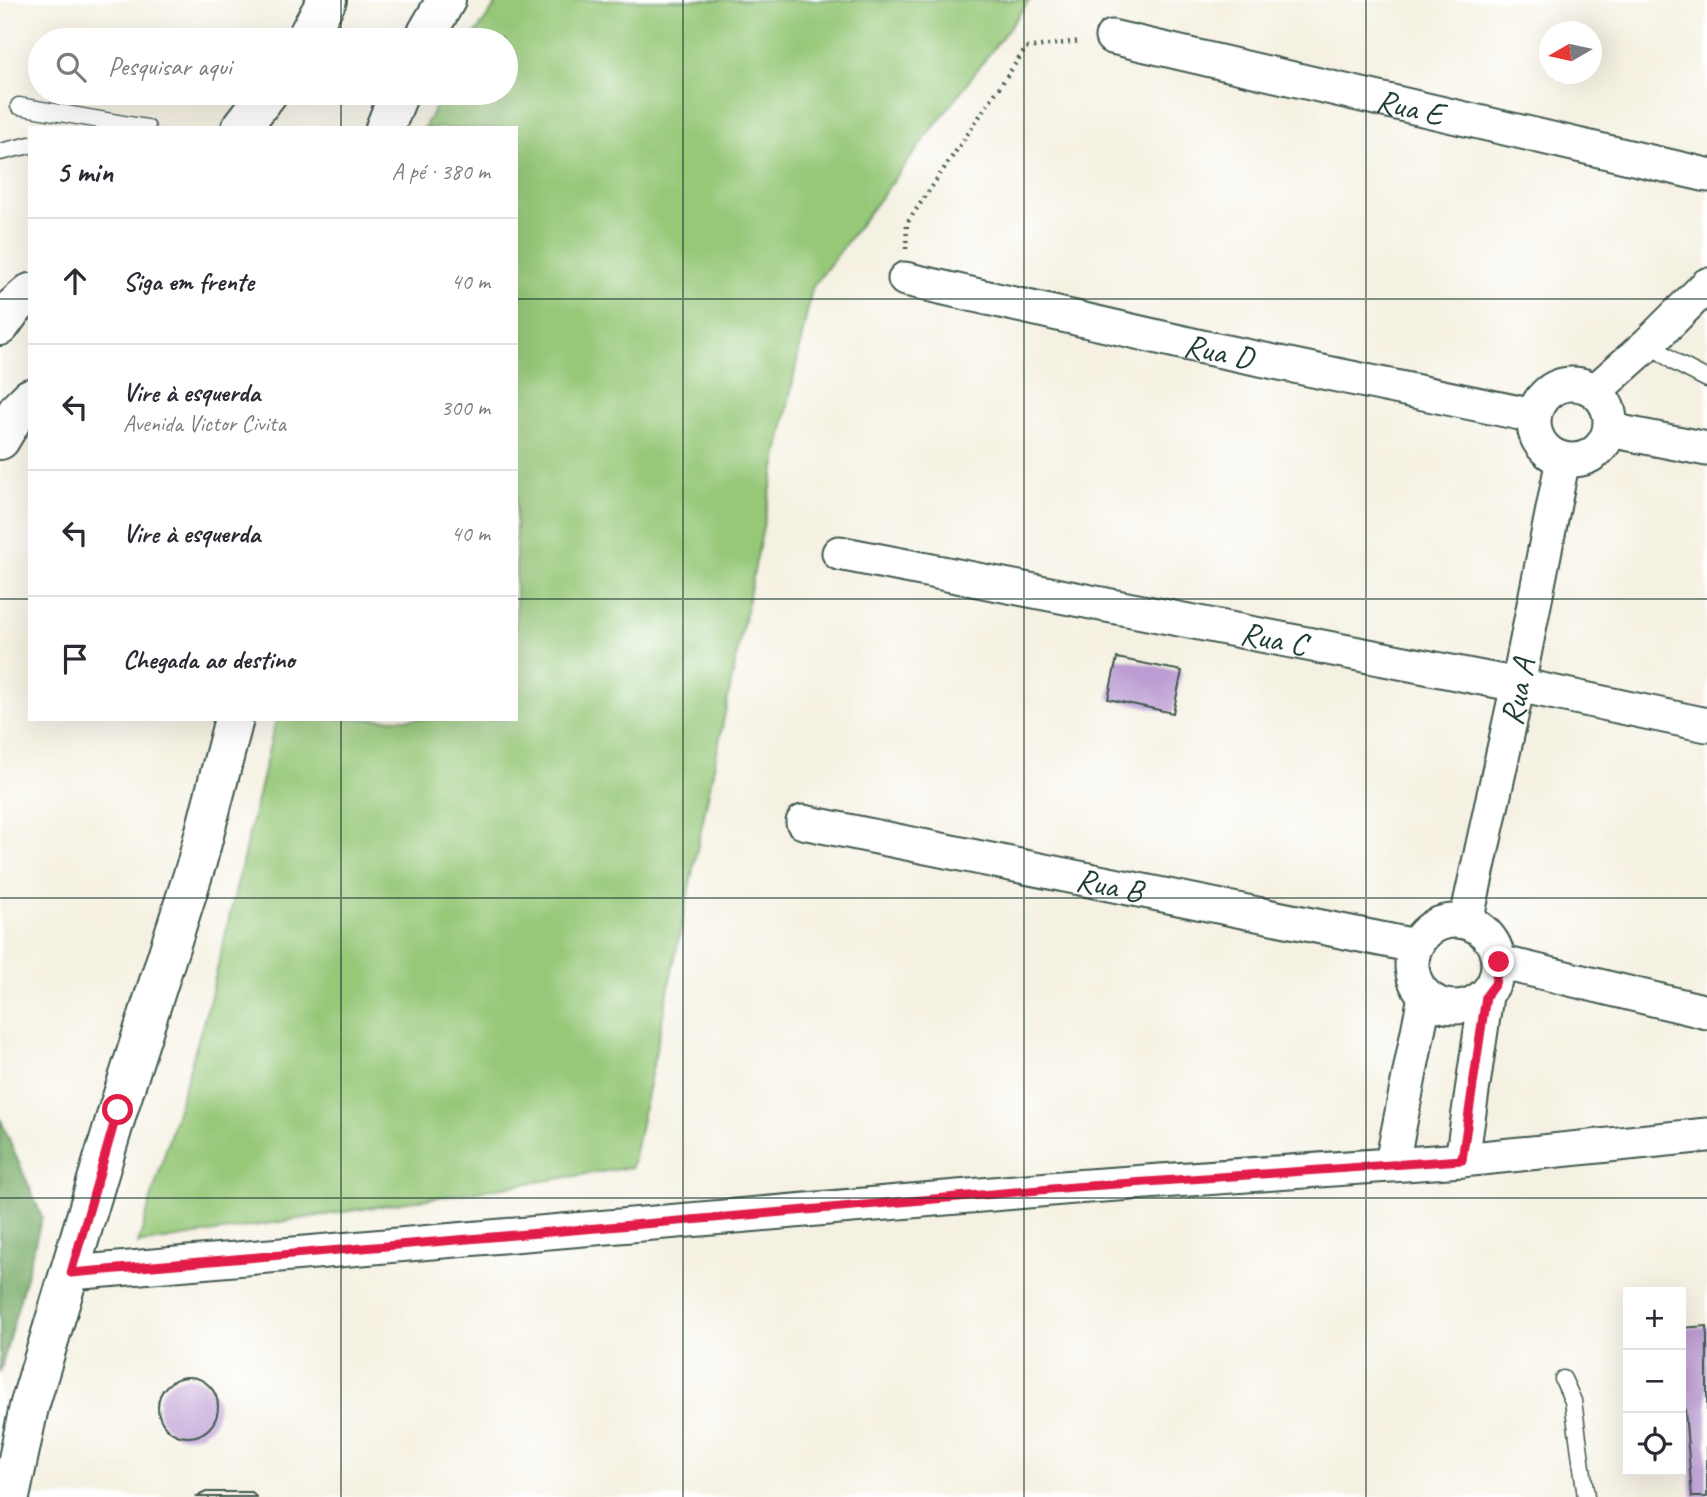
<!DOCTYPE html>
<html lang="pt">
<head>
<meta charset="utf-8">
<style>
	:root { --surface:#fff; --page:#f7f7f7; --text:#2b2b33; --muted:#7c7c81; --line:#e1e1e2 }
	body { margin:0; font-family:Caveat,sans-serif; background:var(--page); color:var(--text) }
	.controls { position:absolute; right:21px; bottom:21px; display:grid; overflow:hidden; border-radius:0px; box-shadow:0 7px 28px #0002 }
	.controls button { width:63px; height:63px; display:grid; place-items:center; padding:0; border:0; border-bottom:2px solid var(--line); background:var(--surface); color:var(--text); font:35px sans-serif }
	.compass { position:absolute; left:1539px; top:21px; width:63px; height:63px; border-radius:50%; background:var(--surface); box-shadow:0 7px 28px #0002; rotate:261deg }
	.stop { position:absolute; width:21px; height:21px; margin:-16px; border:5px solid #e11d48; border-radius:50%; background:#fff }
	.stop.end { background:#e11d48; border-color:#fff; box-shadow:0 2px 7px #0008 }
	.list { margin:0; padding:0; list-style:none }
	h2 { display:flex; justify-content:space-between; align-items:center; height:91px; margin:0; padding:0 28px; font-size:30px }
	h2 small { font-size:23px; font-weight:400; color:var(--muted) }
	.list li { display:grid; grid-template-columns:46px 1fr auto; gap:21px; align-items:center; box-sizing:border-box; height:126px; padding:0 28px; border-top:2px solid var(--line) }
	.list b { display:block; font-size:26px; white-space:nowrap }
	.list p { margin:0; font-size:23px; white-space:nowrap; color:var(--muted) }
	.list em { font-size:23px; font-style:normal; color:var(--muted) }
	.icon { flex:none; width:38px; height:38px; fill:none; stroke:currentColor; stroke-width:2; stroke-linecap:round; stroke-linejoin:round }
	.map { position:relative; flex:none; width:1707px; height:1497px; overflow:hidden }
	.search { position:absolute; background:var(--surface); box-shadow:0 7px 28px #0002; left:28px; top:28px; width:490px; height:77px; display:flex; align-items:center; gap:18px; box-sizing:border-box; padding:0 24px; border-radius:38px; color:var(--muted); font-size:26px }
	.panel { position:absolute; background:var(--surface); box-shadow:0 7px 28px #0002; left:28px; top:126px; width:490px; height:595px; border-radius:0px }
	.map>svg:first-child { display:block }
</style>
</head>
<body>
<div class="map">
<svg width="1707" height="1497" viewBox="0 0 1707 1497">
	<rect width="100%" height="100%" fill="#fff"/>
	<filter id="ink" filterUnits="userSpaceOnUse"><feTurbulence type="fractalNoise" baseFrequency=".0143" numOctaves="2"/><feDisplacementMap in="SourceGraphic" scale="14" xChannelSelector="R" yChannelSelector="G"/><feConvolveMatrix kernelMatrix="1 2 1 2 8 2 1 2 1" color-interpolation-filters="sRGB"/></filter>
	<filter id="wash" filterUnits="userSpaceOnUse"><feTurbulence type="fractalNoise" baseFrequency=".00686" numOctaves="4" result="noise"/><feDisplacementMap in="SourceGraphic" scale="28" xChannelSelector="R" yChannelSelector="G"/><feGaussianBlur stdDeviation="1.57" result="paint"/><feColorMatrix in="noise" values="0 0 0 0 0 0 0 0 0 0 0 0 0 0 0 0 0 1.4 0 .05"/><feComposite in="paint" operator="in"/></filter>
	<g filter="url(#wash)">
		<rect width="100%" height="100%" fill="#f5f1e2"/>
		<polygon fill="#96c878" stroke="#5a8256" stroke-width="2" points="499,0 1030,0 812,288 632,1167 138,1244 210,999 276,719 516,719 516,128 424,128 443,93 506,93 506,40 471,40"/>
		<polygon fill="#78ac68" stroke="#4c744e" stroke-width="2" points="0,1118 42,1217 0,1373"/>
		<g id="blocks">
			<g fill="#bc9cd3">
				<polygon points="1117,658 1182,671 1173,713 1108,699"/>
				<polygon points="1707,1326 1707,1497 1692,1497 1681,1361 1681,1328"/>
				<circle cx="188" cy="1407" r="30"/>
				<polygon points="206,1492 252,1492 256,1497 196,1497"/>
			</g>
		</g>
	</g>
	<g filter="url(#ink)">
		<use href="#blocks" fill-opacity="0" stroke="#3f584e" stroke-width="2"/>
		<g fill="none" stroke-linecap="round" stroke-linejoin="round">
			<g stroke="#3f584e" stroke-width="19">
				<g id="lane">
					<polyline points="19,106 147,128"/>
					<polyline points="0,152 30,145"/>
					<polyline points="1649,343 1676,363 1707,379"/>
					<polyline points="1563,1379 1573,1401 1586,1497"/>
				</g>
			</g>
			<g stroke="#3f584e" stroke-width="37">
				<g id="street">
					<path id="s1" d="M1112,37L1707,175"/>
					<path id="s2" d="M905,279L1202,347L1534,416"/>
					<circle cx="1572" cy="422" r="38"/>
					<polyline points="1595,391 1649,343 1707,285"/>
					<polyline points="1610,430 1707,449"/>
					<path id="s3" d="M839,553L1518,685L1707,725"/>
					<path id="s4" d="M803,822L1415,946"/>
					<circle cx="1455" cy="964" r="43"/>
					<path id="s5" d="M1466,922L1518,685L1563,459"/>
					<polyline points="1499,962 1707,1012"/>
					<polyline points="1462,1160 1486,996"/>
					<polyline points="1392,1163 1425,996"/>
					<polyline points="71,1273 1074,1187 1462,1160 1707,1135"/>
				</g>
			</g>
			<g stroke="#3f584e" stroke-width="42">
				<g id="secondary">
					<polyline points="305,40 327,0"/>
					<polyline points="423,40 446,0"/>
					<polyline points="241,128 268,93"/>
					<polyline points="385,128 399,93"/>
					<polyline points="0,326 13,308 30,293"/>
					<polyline points="0,440 18,410 30,398"/>
					<polyline points="10,1497 29,1407 118,1110 197,862 234,719"/>
				</g>
			</g>
			<polyline stroke="#3f584e" stroke-width="4.5" stroke-dasharray="2 5" stroke-linecap="butt" points="906,249 907,223 1026,48 1080,41"/>
			<use href="#lane" stroke="#fff" stroke-width="16"/>
			<use href="#street" stroke="#fff" stroke-width="33"/>
			<use href="#secondary" stroke="#fff" stroke-width="38"/>
		</g>
	</g>
	<g fill="none" stroke-linecap="round" stroke-linejoin="round" filter="url(#ink)">
		<polyline stroke="#e11d48" stroke-width="9" points="118,1110 71,1273 1074,1187 1462,1160 1486,996 1495,984 1499,962"/>
	</g>
	<path fill="none" stroke="#1f3d34" stroke-width="2" stroke-opacity="0.55" d="M341,0V40M683,0V1497M1024,0V1497M1366,0V1497M341,93V128M0,299H30M516,299H1707M0,599H30M516,599H1707M341,719V1497M0,898H1707M0,1198H1707"/>
	<g text-anchor="middle" stroke-width="5" stroke-linejoin="round" paint-order="stroke">
		<g font-size="33" fill="#1f3d34" stroke="#fff">
			<text dy="12" stroke="none"><textPath href="#s1" startOffset="306">Rua E</textPath></text>
			<text dy="12" stroke="none"><textPath href="#s2" startOffset="322">Rua D</textPath></text>
			<text dy="12" stroke="none"><textPath href="#s3" startOffset="443">Rua C</textPath></text>
			<text dy="12" stroke="none"><textPath href="#s5" startOffset="236">Rua A</textPath></text>
			<text dy="12" stroke="none"><textPath href="#s4" startOffset="313">Rua B</textPath></text>
		</g>
	</g>
</svg>
<div class="controls">
<button>+</button>
<button>−</button>
<button><svg class="icon" aria-label="locate" viewBox="0 0 24 24"><circle cx="12" cy="12" r="6"/><path d="M12 2v4M12 18v4M2 12h4M18 12h4"/></svg></button>
</div>
<svg class="compass" viewBox="-18 -18 36 36"><path d="M0-13l5 13h-10z" fill="#e53935"/><path d="M0 13l5-13h-10z" fill="#7c7c81"/></svg>
<div class="stop" style="left:118px;top:1110px"></div>
<div class="stop end" style="left:1499px;top:962px"></div>
<div class="search"><svg class="icon" aria-label="search" viewBox="0 0 24 24"><circle cx="10" cy="10" r="6"/><path d="M15 15l6 6"/></svg>Pesquisar aqui</div>
<section class="panel">
<h2>5 min<small>A pé · 380 m</small></h2>
<ul class="list">
<li><svg class="icon" aria-label="ahead" viewBox="0 0 24 24"><path d="M12 20V5M6 11l6-6 6 6"/></svg><div><b>Siga em frente</b></div><em>40 m</em></li>
<li><svg class="icon" aria-label="left" viewBox="0 0 24 24"><path d="M17 20v-9H6M10 6l-5 5 5 5"/></svg><div><b>Vire à esquerda</b><p>Avenida Victor Civita</p></div><em>300 m</em></li>
<li><svg class="icon" aria-label="left" viewBox="0 0 24 24"><path d="M17 20v-9H6M10 6l-5 5 5 5"/></svg><div><b>Vire à esquerda</b></div><em>40 m</em></li>
<li><svg class="icon" aria-label="arrive" viewBox="0 0 24 24"><path d="M6 21V4h12l-3 4 3 4H6"/></svg><div><b>Chegada ao destino</b></div></li>
</ul>
</section>
</div>
</body>
</html>
